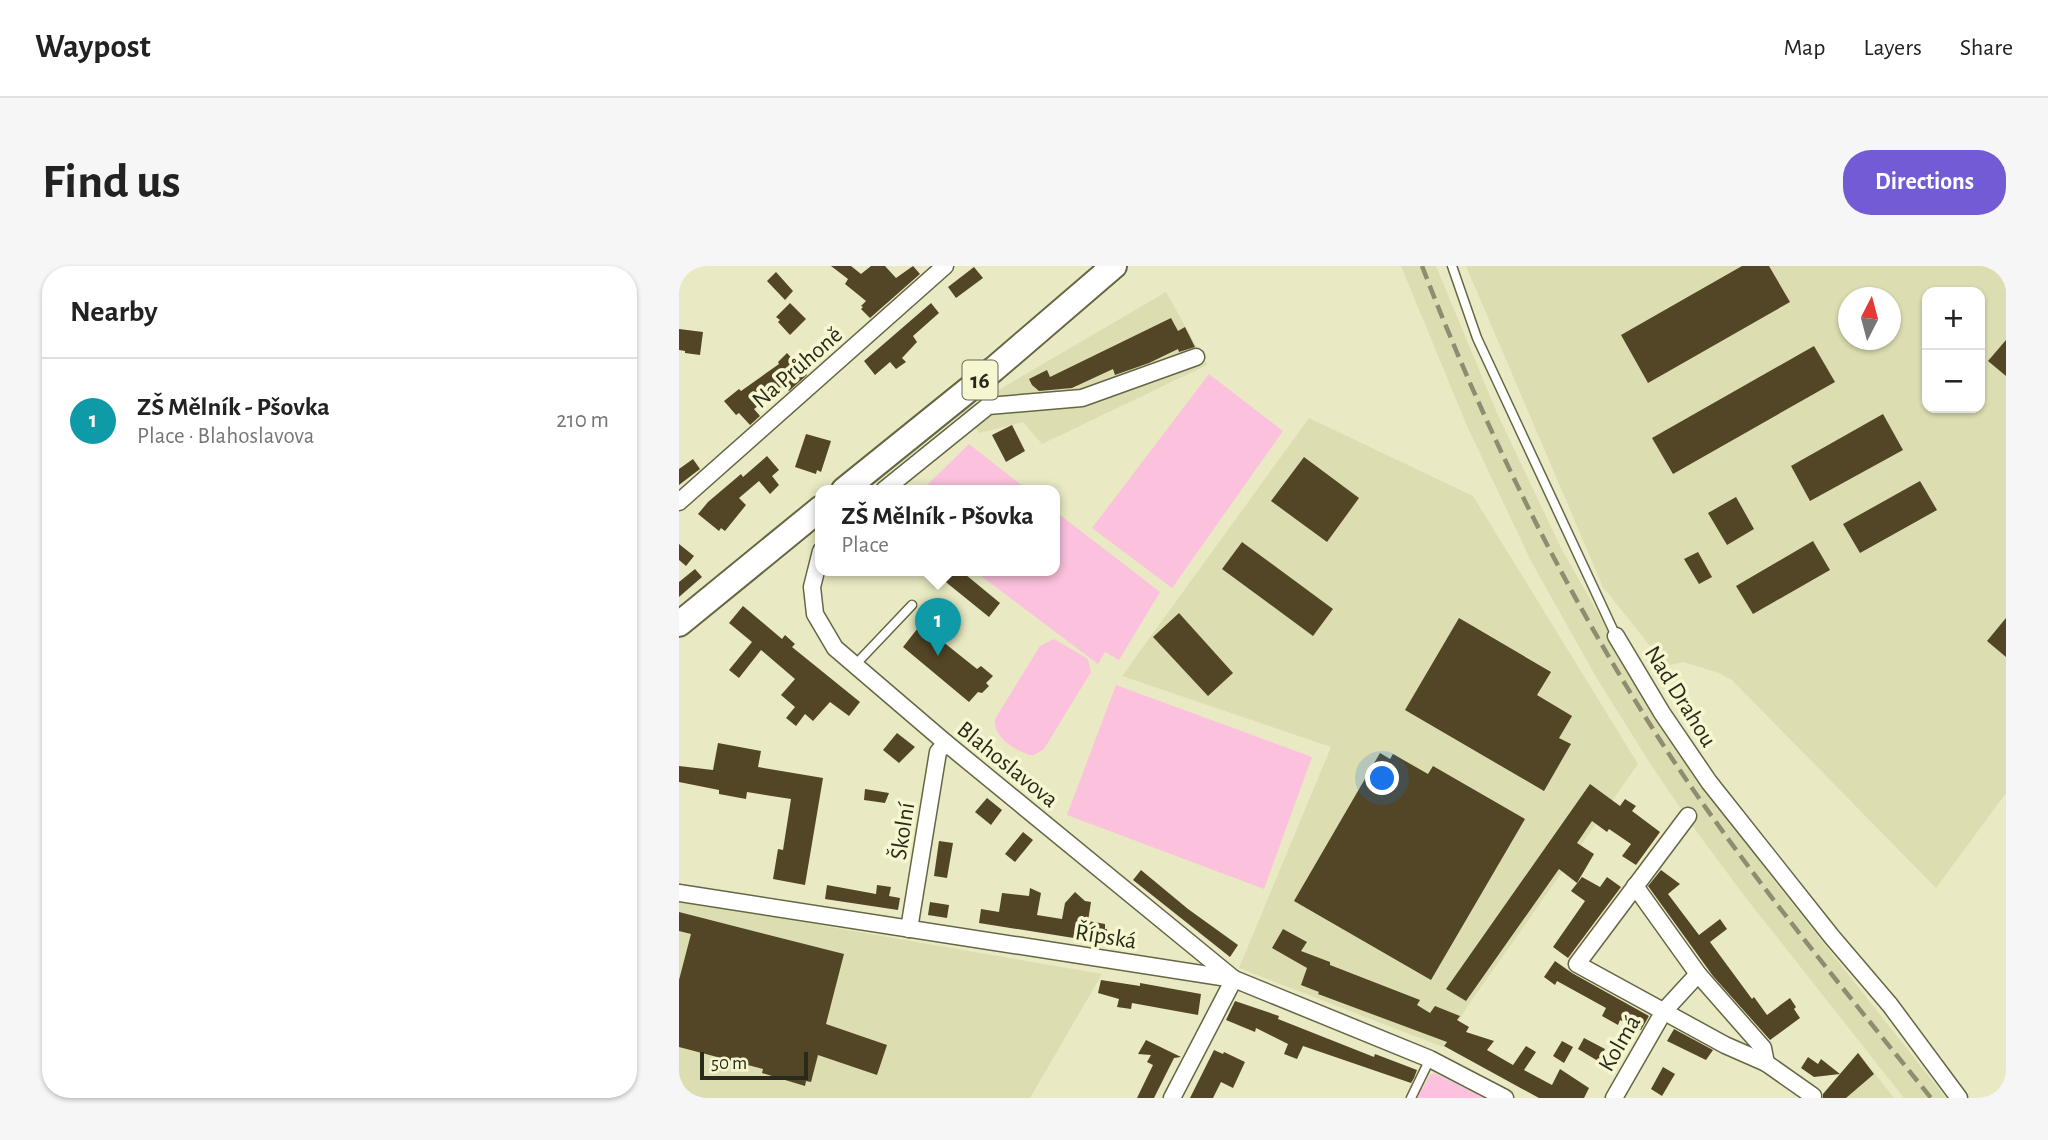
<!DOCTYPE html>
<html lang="en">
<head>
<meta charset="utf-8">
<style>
	:root { --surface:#fff; --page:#f6f6f6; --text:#222; --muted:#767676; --line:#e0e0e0; --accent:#735bd5 }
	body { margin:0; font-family:"Alegreya Sans",sans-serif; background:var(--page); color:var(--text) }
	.controls { position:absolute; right:21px; top:21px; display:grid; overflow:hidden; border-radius:14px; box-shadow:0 2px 5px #0004 }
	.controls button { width:63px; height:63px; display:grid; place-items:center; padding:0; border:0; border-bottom:2px solid var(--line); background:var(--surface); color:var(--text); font:35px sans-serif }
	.compass { position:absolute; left:1159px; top:21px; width:63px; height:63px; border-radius:50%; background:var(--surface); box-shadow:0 2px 5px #0004; rotate:6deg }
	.scale { position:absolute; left:21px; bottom:18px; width:108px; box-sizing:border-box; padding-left:7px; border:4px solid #2a2a1c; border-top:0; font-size:19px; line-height:24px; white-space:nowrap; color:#2a2a1c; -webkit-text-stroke:5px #f6f7d0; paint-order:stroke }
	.you { position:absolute; left:704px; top:513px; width:24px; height:24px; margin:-18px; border:5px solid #fff; border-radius:50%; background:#1a73e8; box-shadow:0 0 0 10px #1a73e833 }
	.badge { display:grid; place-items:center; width:46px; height:46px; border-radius:50%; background:var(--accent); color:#fff; font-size:23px; font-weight:700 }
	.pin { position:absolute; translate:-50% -58px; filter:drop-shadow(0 2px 4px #0008) }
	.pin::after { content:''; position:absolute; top:37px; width:24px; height:21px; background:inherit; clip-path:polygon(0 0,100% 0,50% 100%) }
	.popup { position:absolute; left:136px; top:219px; width:245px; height:91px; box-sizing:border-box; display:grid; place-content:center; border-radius:14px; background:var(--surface); filter:drop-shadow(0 2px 5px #0005); font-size:23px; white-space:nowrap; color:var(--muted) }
	.popup b { font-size:26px; color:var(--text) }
	.popup::after { content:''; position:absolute; left:50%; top:100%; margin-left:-14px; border:14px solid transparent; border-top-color:var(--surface) }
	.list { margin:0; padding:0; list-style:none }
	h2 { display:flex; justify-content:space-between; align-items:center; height:91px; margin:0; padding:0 28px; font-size:30px }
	h2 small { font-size:23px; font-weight:400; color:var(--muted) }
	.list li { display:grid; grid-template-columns:46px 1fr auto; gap:21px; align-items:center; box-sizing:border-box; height:126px; padding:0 28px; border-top:2px solid var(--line) }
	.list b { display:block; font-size:26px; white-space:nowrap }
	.list p { margin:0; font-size:23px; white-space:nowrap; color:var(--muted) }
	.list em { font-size:23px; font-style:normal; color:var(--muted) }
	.map { position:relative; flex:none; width:1327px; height:832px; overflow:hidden; border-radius:28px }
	header { display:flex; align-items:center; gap:42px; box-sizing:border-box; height:98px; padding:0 35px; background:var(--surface); border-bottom:2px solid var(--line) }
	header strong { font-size:33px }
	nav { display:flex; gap:38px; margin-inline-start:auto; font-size:24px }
	.intro { display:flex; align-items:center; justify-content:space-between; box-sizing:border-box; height:168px; padding:0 42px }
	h1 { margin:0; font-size:49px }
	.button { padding:18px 32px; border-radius:28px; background:var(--accent); color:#fff; font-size:24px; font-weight:700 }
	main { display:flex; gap:42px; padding:0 42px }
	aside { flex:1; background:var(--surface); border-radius:28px; box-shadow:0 2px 5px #0004 }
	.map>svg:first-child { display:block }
</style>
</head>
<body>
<header>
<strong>Waypost</strong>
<nav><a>Map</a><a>Layers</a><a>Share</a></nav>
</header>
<div class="intro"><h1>Find us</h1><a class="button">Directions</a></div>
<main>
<aside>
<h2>Nearby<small></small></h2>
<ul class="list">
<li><span class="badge" style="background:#0f9aa8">1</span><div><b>ZŠ Mělník - Pšovka</b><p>Place · Blahoslavova</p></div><em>210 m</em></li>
</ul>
</aside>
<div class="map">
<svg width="1327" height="832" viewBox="0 0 1327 832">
	<rect width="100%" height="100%" fill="#e9eac3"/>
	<g fill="#dcddb0" fill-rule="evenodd">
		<polygon points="722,0 757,0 818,147 881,280 946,395 1002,484 1047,550 1093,612 1267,832 1225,832 1067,632 1020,569 974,502 917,411 852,295 788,160"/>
		<path d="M787,0H1327V527L1257,622L1053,414L1040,407L1004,396L987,400L924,321ZM1248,26H1301V142H1248ZM1170,32H1212V74H1170Z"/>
		<polygon points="487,26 528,99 363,178 344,156 301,167 282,146"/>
		<polygon points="630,152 794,230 959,498 788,741 764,781 560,702 652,481 443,410"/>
		<polygon points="0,635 423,708 351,832 0,832"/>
		<polygon points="1179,786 1215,832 1141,832"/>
	</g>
	<g fill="#fbc1dd">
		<polygon points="530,108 604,165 493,322 413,262"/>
		<polygon points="290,178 349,224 243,224"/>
		<polygon points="376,245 481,326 440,394 426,386 419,398 294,304 376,304"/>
		<path d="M375,373L409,393L412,406L365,483L355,489H350C334,483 314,471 316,453L361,380Z"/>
		<polygon points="437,419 633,491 585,623 388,549"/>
		<polygon points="755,807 806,832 738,832 751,809"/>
	</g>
	<g fill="#524626">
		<polygon points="152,0 172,0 182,8 192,0 206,0 217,12 234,0 241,8 191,52 182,43 184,41 182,40 187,35 166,18 169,13"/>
		<polygon points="1063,0 1090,0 1111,36 969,117 942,69"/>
		<polygon points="295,1 304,12 277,32 269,21"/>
		<polygon points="97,6 114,25 106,34 88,15"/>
		<polygon points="111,37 127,53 111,69 99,56 101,54 97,51"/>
		<polygon points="252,37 260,47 234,70 238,76 223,92 227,96 217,103 211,96 196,109 185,95"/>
		<polygon points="492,52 499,65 506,61 516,81 500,86 499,83 470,97 436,109 434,103 393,122 360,125 353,119 350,113 368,104 371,111"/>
		<polygon points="0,63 24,66 21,89 6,87 6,85 0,84"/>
		<polygon points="1327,74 1327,110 1309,95"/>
		<polygon points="1135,80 1156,116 994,208 973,172"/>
		<polygon points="108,87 128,109 110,125 105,120 75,143 81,150 71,159 60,147 57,149 45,135 60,123 62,125 100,98 99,96"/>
		<polygon points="1204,148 1224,184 1131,235 1112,200"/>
		<polygon points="333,159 346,185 327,196 313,169"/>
		<polygon points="127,168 152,175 142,206 138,204 137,208 116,201"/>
		<polygon points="88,190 100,204 93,210 100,219 91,228 80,215 60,232 67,239 46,265 42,262 40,265 19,248 29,236 62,208 64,211"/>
		<polygon points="625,191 680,232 648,276 592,235"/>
		<polygon points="14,193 21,203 0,219 0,203"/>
		<polygon points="1241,215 1258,244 1181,287 1164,258"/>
		<polygon points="1057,231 1075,263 1048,279 1029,247"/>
		<polygon points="1134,275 1151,304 1074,348 1057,320"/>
		<polygon points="563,276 654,343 634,370 543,303"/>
		<polygon points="0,278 15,290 7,300 0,294"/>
		<polygon points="1019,286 1033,311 1020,318 1005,293"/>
		<polygon points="16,303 23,311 0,331 0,316"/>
		<polygon points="252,304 281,304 321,337 310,351"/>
		<polygon points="64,340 103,373 106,369 116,378 113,381 181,436 170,450 151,436 134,455 126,448 117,460 107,452 116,441 102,429 116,413 82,384 60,412 50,404 73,376 50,357"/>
		<polygon points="500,347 554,407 529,430 474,371"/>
		<polygon points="780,352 872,406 858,429 893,450 880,472 892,478 865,525 726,444"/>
		<polygon points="1327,352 1327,391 1308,375"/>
		<polygon points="246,353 257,363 253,367 298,403 302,400 314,410 307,417 310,420 303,427 299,426 290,436 224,381"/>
		<polygon points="218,467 236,481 220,497 204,484"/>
		<polygon points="39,477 82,485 79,501 144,512 126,619 94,613 99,583 104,584 112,533 68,526 67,533 40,528 40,524 0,516 0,500 34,504"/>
		<polygon points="701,487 711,493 714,488 749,508 754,500 846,553 752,714 615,635"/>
		<polygon points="911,518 941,540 946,533 957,540 953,545 981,566 957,599 943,590 952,578 930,563 928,566 913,555 898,577 915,588 898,617 880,603 787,735 767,723"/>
		<polygon points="186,523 210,527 206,537 185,534"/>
		<polygon points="308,532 323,544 312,559 296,546"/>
		<polygon points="344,566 354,574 336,596 326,588"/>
		<polygon points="260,575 274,577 268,612 255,610"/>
		<polygon points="462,604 509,643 559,679 551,691 454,614"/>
		<polygon points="982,604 1001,618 989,628 1020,669 1041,653 1048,663 1031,676 1073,733 1075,731 1088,749 1111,732 1117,741 1115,743 1121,752 1091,774 1034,710 969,620"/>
		<polygon points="903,611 921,621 928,611 942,621 889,692 874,681 906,635 892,625"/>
		<polygon points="148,619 197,628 198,619 212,621 210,630 221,632 219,644 146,633"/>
		<polygon points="351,622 362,627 358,649 383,653 386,637 396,626 406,635 412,636 409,655 426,658 426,663 428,663 426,677 300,657 302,643 320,646 323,627 350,630"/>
		<polygon points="251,636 270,639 268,652 249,649"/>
		<polygon points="0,646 165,688 147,758 208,779 198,809 139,789 132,816 127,815 126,820 83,807 84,803 0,781 0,714 12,668 0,665"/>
		<polygon points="604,663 628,676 622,685 651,696 651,699 741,734 738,739 751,747 756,740 781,750 778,754 790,761 787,766 815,775 808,784 834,799 847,780 857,786 845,804 873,819 881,803 910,822 905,832 860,832 765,780 768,776 639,728 640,726 622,719 628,702 593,682"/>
		<polygon points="876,695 893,707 970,750 962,764 941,754 939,759 923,750 927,742 878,715 876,719 865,711"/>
		<polygon points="422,714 461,720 461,717 522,728 519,749 453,737 452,743 438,741 440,733 419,727"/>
		<polygon points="556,735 600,750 599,753 695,791 696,788 738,804 735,812 732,817 624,780 618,793 605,788 609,778 577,762 576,766 547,754"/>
		<polygon points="995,763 1034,784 1027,794 988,775"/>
		<polygon points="905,772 926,783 919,795 899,783"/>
		<polygon points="467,774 502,791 495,792 475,832 458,832 474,799 468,796 472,789 459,788"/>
		<polygon points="883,775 894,781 885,797 874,790"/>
		<polygon points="535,784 544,788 545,786 566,796 554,822 542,816 534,832 511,832"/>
		<polygon points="1179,787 1195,808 1167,832 1144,832 1144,828 1161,808 1135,811 1122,802 1129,791 1139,798 1142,793 1161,808"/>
		<polygon points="984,801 996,808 983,830 972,823"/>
	</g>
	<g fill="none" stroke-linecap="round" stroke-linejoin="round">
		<g stroke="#664" stroke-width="11">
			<g id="service">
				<polyline points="773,0 798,72 937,370"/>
				<polyline points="176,399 233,339"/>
				<polyline points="732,832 751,793"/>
			</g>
		</g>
		<g stroke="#664" stroke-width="19">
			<g id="minor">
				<polyline points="205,224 309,140 403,132 517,91"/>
				<polyline points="0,236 266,0"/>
				<polyline points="142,285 133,321 136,348 156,382 267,477 555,713 493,832"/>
				<polyline points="937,370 983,447 1030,516 1153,671 1211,739 1280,832"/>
				<polyline points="1009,550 898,698 1046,779 1087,797 1134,830 1132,832"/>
				<polyline points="956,620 1019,708 1084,782 1087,797"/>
				<polyline points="0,627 555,713 751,793 826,832"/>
				<polyline points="230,663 259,486 267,477"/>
				<polyline points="935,832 985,745 1019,708"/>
			</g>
		</g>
		<g stroke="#664" stroke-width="28">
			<g id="primary">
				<polyline points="165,224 315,103 435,0"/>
				<polyline points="0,358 142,242"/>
			</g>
		</g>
		<use href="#service" stroke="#fff" stroke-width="8"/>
		<use href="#minor" stroke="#fff" stroke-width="16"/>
		<use href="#primary" stroke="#fff" stroke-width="24"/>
		<path stroke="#8d8d72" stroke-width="4.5" stroke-dasharray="14 7" stroke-linecap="butt" d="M743,0C809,171 891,337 992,491C1071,610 1163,721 1252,832"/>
	</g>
	<g text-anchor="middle" stroke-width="7" stroke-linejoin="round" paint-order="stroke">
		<rect fill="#f6f7d0" stroke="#676852" stroke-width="2" x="283.5" y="94.5" width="35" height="39" rx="5"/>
		<g font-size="23" font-weight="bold" fill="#2a2a1c">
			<text x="301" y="122">16</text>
		</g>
		<g font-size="24" fill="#2a2a1c" stroke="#f6f7d0">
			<text transform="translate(118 101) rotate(-41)" y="8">Na Průhoně</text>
			<text transform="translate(1002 430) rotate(58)" y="8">Nad Drahou</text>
			<text transform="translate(329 498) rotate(39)" y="8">Blahoslavova</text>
			<text transform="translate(223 565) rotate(-81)" y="8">Školní</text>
			<text transform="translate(427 670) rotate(9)" y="8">Řípská</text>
			<text transform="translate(940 777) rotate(-60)" y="8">Kolmá</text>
		</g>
	</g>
</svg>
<div class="controls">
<button>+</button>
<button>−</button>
</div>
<svg class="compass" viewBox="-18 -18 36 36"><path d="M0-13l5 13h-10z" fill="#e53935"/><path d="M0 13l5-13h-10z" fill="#767676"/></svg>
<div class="scale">50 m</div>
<div class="you"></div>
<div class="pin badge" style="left:259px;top:390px;background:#0f9aa8">1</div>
<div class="popup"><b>ZŠ Mělník - Pšovka</b>Place</div>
</div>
</main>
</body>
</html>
